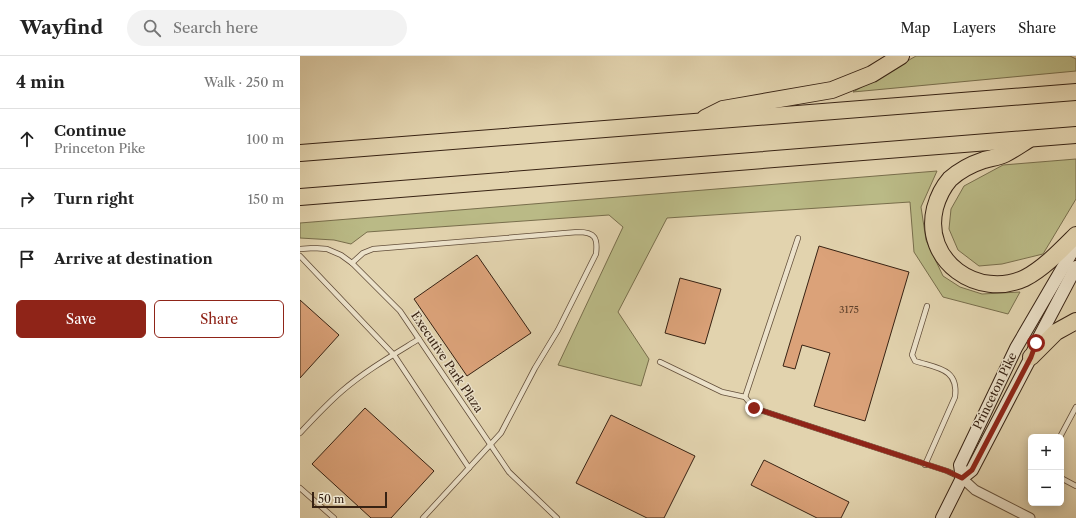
<!DOCTYPE html>
<html lang="en">
<head>
<meta charset="utf-8">
<style>
	:root { --surface:#fff; --page:#f2f2f2; --text:#222; --muted:#767676; --line:#e0e0e0; --accent:#8f2418 }
	body { margin:0; font-family:"Libre Caslon Text",serif; background:var(--page); color:var(--text) }
	.controls { position:absolute; right:12px; bottom:12px; display:grid; overflow:hidden; border-radius:6px; box-shadow:0 2px 10px #0003 }
	.controls button { width:36px; height:36px; display:grid; place-items:center; padding:0; border:0; border-bottom:1px solid var(--line); background:var(--surface); color:var(--text); font:20px sans-serif }
	.scale { position:absolute; left:12px; bottom:10px; width:75px; box-sizing:border-box; padding-left:4px; border:2px solid #372213; border-top:0; font-size:11px; line-height:14px; white-space:nowrap; color:#372213; -webkit-text-stroke:3px #ece2ca; paint-order:stroke }
	.stop { position:absolute; width:12px; height:12px; margin:-9px; border:3px solid #8f2418; border-radius:50%; background:#fff }
	.stop.end { background:#8f2418; border-color:#fff; box-shadow:0 1px 4px #0008 }
	.list { margin:0; padding:0; list-style:none }
	h2 { display:flex; justify-content:space-between; align-items:center; height:52px; margin:0; padding:0 16px; font-size:17px }
	h2 small { font-size:13px; font-weight:400; color:var(--muted) }
	.list li { display:grid; grid-template-columns:26px 1fr auto; gap:12px; align-items:center; box-sizing:border-box; height:60px; padding:0 16px; border-top:1px solid var(--line) }
	.list b { display:block; font-size:15px; white-space:nowrap }
	.list p { margin:0; font-size:13px; white-space:nowrap; color:var(--muted) }
	.list em { font-size:13px; font-style:normal; color:var(--muted) }
	.actions { display:flex; gap:8px; padding:12px 16px }
	.actions a { flex:1; padding:9px 0; border:1px solid var(--accent); border-radius:6px; text-align:center; font-size:14px; color:var(--accent) }
	.actions .main { background:var(--accent); color:#fff }
	.icon { flex:none; width:22px; height:22px; fill:none; stroke:currentColor; stroke-width:2; stroke-linecap:round; stroke-linejoin:round }
	.map { position:relative; flex:none; width:776px; height:462px; overflow:hidden }
	header { display:flex; align-items:center; gap:24px; box-sizing:border-box; height:56px; padding:0 20px; background:var(--surface); border-bottom:1px solid var(--line) }
	header strong { font-size:19px }
	nav { display:flex; gap:22px; margin-inline-start:auto; font-size:14px }
	.search { width:280px; height:36px; background:var(--page); display:flex; align-items:center; gap:10px; box-sizing:border-box; padding:0 14px; border-radius:22px; color:var(--muted); font-size:15px }
	main { display:flex }
	aside { flex:1; background:var(--surface) }
	.map>svg:first-child { display:block }
</style>
</head>
<body>
<header>
<strong>Wayfind</strong>
<div class="search"><svg class="icon" aria-label="search" viewBox="0 0 24 24"><circle cx="10" cy="10" r="6"/><path d="M15 15l6 6"/></svg>Search here</div>
<nav><a>Map</a><a>Layers</a><a>Share</a></nav>
</header>
<main>
<aside>
<h2>4 min<small>Walk · 250 m</small></h2>
<ul class="list">
<li><svg class="icon" aria-label="ahead" viewBox="0 0 24 24"><path d="M12 20V5M6 11l6-6 6 6"/></svg><div><b>Continue</b><p>Princeton Pike</p></div><em>100 m</em></li>
<li><svg class="icon" aria-label="right" viewBox="0 0 24 24"><path d="M7 20v-9h11M14 6l5 5-5 5"/></svg><div><b>Turn right</b></div><em>150 m</em></li>
<li><svg class="icon" aria-label="arrive" viewBox="0 0 24 24"><path d="M6 21V4h12l-3 4 3 4H6"/></svg><div><b>Arrive at destination</b></div></li>
</ul>
<div class="actions"><a class="main">Save</a><a>Share</a></div>
</aside>
<div class="map">
<svg width="776" height="462" viewBox="0 0 776 462">
	<rect width="100%" height="100%" fill="#e2d3ae"/>
	<filter id="stains"><feTurbulence type="fractalNoise" baseFrequency=".005" numOctaves="4"/><feColorMatrix values="0 0 0 0 .2 0 0 0 0 .09 0 0 0 0 .02 0 0 0 .5 -.17"/></filter>
	<radialGradient id="worn" r=".72"><stop offset=".6" stop-color="#630" stop-opacity="0"/><stop offset="1" stop-color="#630" stop-opacity=".3"/></radialGradient>
	<g fill="#baba86" stroke="#786e4c">
		<polygon points="616,0 770,0 776,3 776,15 553,36"/>
		<polygon points="776,103 776,143 743,198 702,208 679,210 658,194 649,173 651,153 664,130 703,109"/>
		<polygon points="637,115 621,151 626,184 643,220 660,231 682,238 720,236 708,258 643,241 614,196 610,146 367,162 318,256 349,303 341,330 258,309 323,171 309,159 67,176 51,188 34,184 0,182 0,167"/>
	</g>
	<g fill="#dba279" stroke="#372213">
		<polygon points="519,190 609,216 565,365 514,350 530,297 502,289 495,313 483,310"/>
		<polygon points="177,199 231,277 167,320 114,243"/>
		<polygon points="380,222 421,233 405,288 365,277"/>
		<polygon points="0,244 39,279 0,322"/>
		<polygon points="65,352 134,415 91,462 71,462 12,408"/>
		<polygon points="311,359 395,400 364,462 347,462 276,427"/>
		<polygon points="464,404 549,446 541,462 517,462 451,429"/>
	</g>
	<g fill="none" stroke-linecap="round" stroke-linejoin="round">
		<g stroke="#624e3a" stroke-width="6">
			<g id="lane">
				<polyline points="0,193 14,192 27,193 41,199 52,207 100,255 209,416 257,462"/>
				<polyline points="0,200 94,299 169,412"/>
				<path d="M52,207L63,197L73,193L278,176C295,176 298,182 296,198L258,274L235,312L201,377L123,462"/>
				<polyline points="360,306 422,336 445,341 454,352 647,415 660,421"/>
				<polyline points="445,341 498,182"/>
				<path d="M0,377C13,363 27,348 42,335C65,315 93,299 119,283"/>
				<polyline points="760,381 776,351"/>
				<path d="M625,409L655,341C659,312 636,312 615,305L612,299L627,250"/>
				<polyline points="761,422 776,430"/>
				<polyline points="0,432 34,462"/>
			</g>
		</g>
		<g stroke="#624e3a" stroke-width="11">
			<polyline id="street" points="662,422 675,434 730,462"/>
		</g>
		<g stroke="#372213" stroke-width="14">
			<g id="secondary">
				<polyline points="662,422 660,409 716,292 776,189"/>
				<polyline points="642,462 662,422 672,414 731,301 736,287 776,211"/>
			</g>
		</g>
		<g stroke="#372213" stroke-width="18">
			<g id="highway">
				<polyline points="405,62 423,53 532,34 572,18 601,0"/>
				<path d="M728,84C720,89 713,94 705,98C699,101 691,102 684,104C672,108 660,114 650,123C643,131 638,141 635,152C622,205 678,244 725,222C744,212 761,194 776,179"/>
				<polyline points="0,97 776,36"/>
				<polyline points="0,141 776,79"/>
				<polyline points="731,301 756,276 776,265"/>
			</g>
		</g>
		<use href="#lane" stroke="#ece2ca" stroke-width="4.5"/>
		<use href="#street" stroke="#ece2ca" stroke-width="9"/>
		<use href="#secondary" stroke="#ece2ca" stroke-width="12"/>
		<use href="#highway" stroke="#e2d3ae" stroke-width="16"/>
	</g>
	<g fill="none" stroke-linecap="round" stroke-linejoin="round">
		<polyline stroke="#8f2418" stroke-width="5" points="454,352 647,415 662,422 672,414 731,301 736,287"/>
	</g>
	<g text-anchor="middle" stroke-width="3" stroke-linejoin="round" paint-order="stroke">
		<g font-size="10" fill="#60422c">
			<text x="549" y="257">3175</text>
		</g>
		<g font-size="12" fill="#372213" stroke="#ece2ca">
			<text transform="translate(147 306) rotate(56)" y="4">Executive Park Plaza</text>
			<text transform="translate(695 335) rotate(-64)" y="4">Princeton Pike</text>
		</g>
	</g>
	<rect width="100%" height="100%" filter="url(#stains)"/>
	<rect width="100%" height="100%" fill="url(#worn)"/>
</svg>
<div class="controls">
<button>+</button>
<button>−</button>
</div>
<div class="scale">50 m</div>
<div class="stop" style="left:736px;top:287px"></div>
<div class="stop end" style="left:454px;top:352px"></div>
</div>
</main>
</body>
</html>
